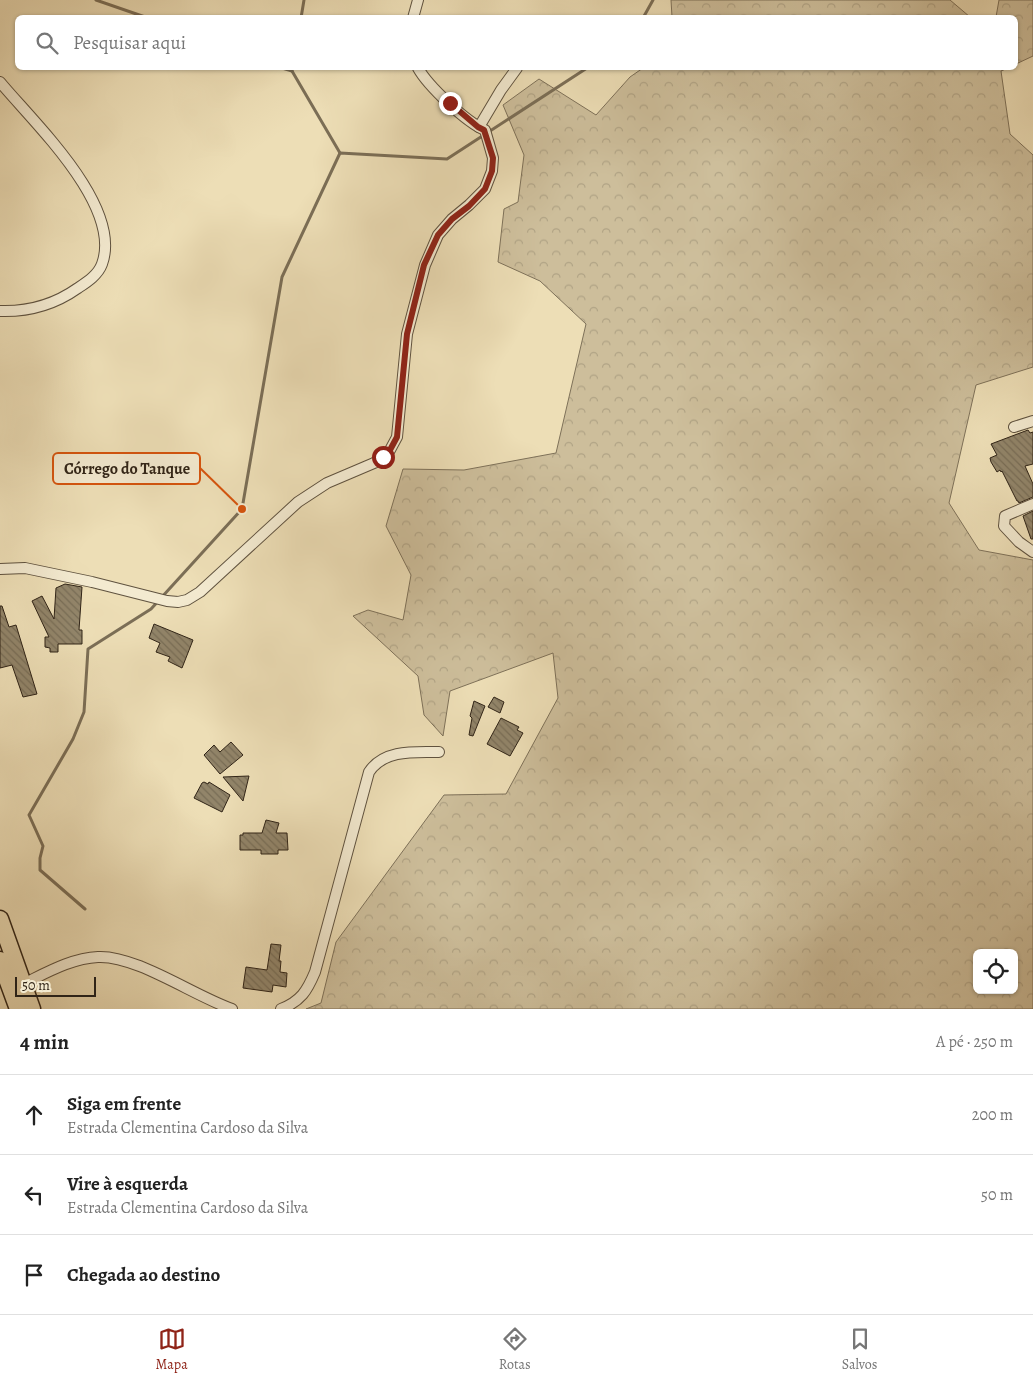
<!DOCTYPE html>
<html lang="pt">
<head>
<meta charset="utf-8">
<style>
	:root { --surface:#fff; --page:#f2f2f2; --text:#222; --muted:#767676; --line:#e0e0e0; --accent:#8f2418 }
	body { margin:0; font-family:Alegreya,serif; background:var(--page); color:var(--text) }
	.controls { position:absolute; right:15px; bottom:15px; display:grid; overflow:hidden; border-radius:8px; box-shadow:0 1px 4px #0004 }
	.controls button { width:45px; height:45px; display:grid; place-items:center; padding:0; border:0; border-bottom:1px solid var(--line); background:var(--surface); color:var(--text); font:25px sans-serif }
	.scale { position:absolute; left:15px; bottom:12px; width:81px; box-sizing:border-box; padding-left:5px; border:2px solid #302417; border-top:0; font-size:14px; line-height:18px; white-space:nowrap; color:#302417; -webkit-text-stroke:4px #f3ead0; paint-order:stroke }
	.stop { position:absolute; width:15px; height:15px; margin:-11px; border:4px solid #8f2418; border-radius:50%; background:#fff }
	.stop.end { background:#8f2418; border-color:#fff; box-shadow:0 1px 5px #0008 }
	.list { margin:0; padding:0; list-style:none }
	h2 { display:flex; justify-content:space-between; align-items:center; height:65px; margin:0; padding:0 20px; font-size:21px }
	h2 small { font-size:16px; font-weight:400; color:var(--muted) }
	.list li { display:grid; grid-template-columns:32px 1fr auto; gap:15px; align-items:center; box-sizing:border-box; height:80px; padding:0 20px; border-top:1px solid var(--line) }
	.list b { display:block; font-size:19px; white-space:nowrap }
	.list p { margin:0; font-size:16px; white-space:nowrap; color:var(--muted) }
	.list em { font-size:16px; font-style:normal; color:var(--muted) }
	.icon { flex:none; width:28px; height:28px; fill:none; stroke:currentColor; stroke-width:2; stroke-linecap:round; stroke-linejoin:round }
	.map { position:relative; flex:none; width:1033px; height:1009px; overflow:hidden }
	.search { position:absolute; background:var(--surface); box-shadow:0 1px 4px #0004; left:15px; right:15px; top:15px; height:55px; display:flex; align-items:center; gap:12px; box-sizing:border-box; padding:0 18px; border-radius:8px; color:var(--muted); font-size:19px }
	.sheet { height:305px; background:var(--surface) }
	nav { display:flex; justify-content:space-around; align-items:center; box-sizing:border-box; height:70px; border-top:1px solid var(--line); background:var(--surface); font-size:14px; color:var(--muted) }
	nav a { display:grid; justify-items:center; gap:2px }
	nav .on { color:var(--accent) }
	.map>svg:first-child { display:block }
</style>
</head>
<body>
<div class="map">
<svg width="1033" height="1009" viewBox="0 0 1033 1009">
	<defs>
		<pattern id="forest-crowns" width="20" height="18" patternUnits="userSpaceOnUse" patternTransform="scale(1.25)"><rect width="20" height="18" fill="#cdbe9b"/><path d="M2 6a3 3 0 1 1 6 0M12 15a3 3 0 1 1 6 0" fill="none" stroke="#b0a385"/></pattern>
		<pattern id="building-back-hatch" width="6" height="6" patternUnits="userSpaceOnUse" patternTransform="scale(1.25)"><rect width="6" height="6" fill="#92856a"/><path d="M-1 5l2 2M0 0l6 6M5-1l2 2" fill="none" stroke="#786d56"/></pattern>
	</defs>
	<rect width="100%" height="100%" fill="#eddeb6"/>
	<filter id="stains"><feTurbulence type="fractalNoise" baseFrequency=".004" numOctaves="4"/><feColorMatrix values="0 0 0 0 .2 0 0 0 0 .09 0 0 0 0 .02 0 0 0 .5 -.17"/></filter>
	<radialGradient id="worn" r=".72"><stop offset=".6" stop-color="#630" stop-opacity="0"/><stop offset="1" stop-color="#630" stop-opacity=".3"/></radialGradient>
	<g fill="url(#forest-crowns)" stroke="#7e7159" fill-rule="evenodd">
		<polygon points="671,0 950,0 970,17 672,17"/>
		<polygon points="999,0 1033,0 1033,56 1016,64 1016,18 996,17"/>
		<path d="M643,68H1008L1001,71L1010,134L1033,155V367L976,385L949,503L979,550L1033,560V1009H306L321,1003L336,942L444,795L506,794L558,698L553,653L450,691L443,736L424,715L418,676L353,616L368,610L403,620L411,575L386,526L403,469L464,470L556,453L586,324L540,281L498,262L504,209L518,202L524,155L503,105L539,79L596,115L630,77ZM977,953H1014V990H977Z"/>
	</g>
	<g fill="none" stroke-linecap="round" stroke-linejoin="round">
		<g stroke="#7b6e56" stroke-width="3">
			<polyline points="96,0 148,18"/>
			<polyline points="301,18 304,0"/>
			<polyline points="643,18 653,0"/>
			<polyline points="282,68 292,71"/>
			<polyline points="292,68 292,71 340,153"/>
			<polyline points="85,909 40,870 40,858 43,846 29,815 73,739 84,712 88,649 151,609 242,509 282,277 340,153 447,159 587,68"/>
		</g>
	</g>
	<g fill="url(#building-back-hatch)" stroke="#302417">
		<polygon points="1028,430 1030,433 1033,432 1033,464 1025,466 1033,484 1033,497 1019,503 1018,501 1017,501 1002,471 1001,472 1000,470 997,472 991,462 990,458 997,455 991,444"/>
		<polygon points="1033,511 1033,539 1031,539 1023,516"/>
		<polygon points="65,584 82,587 79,630 82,630 82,644 58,644 58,652 50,652 50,648 45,647 45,637 49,637 32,601 42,596 54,619 56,588"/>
		<polygon points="0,606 2,606 9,627 16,625 37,694 23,697 12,665 0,668"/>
		<polygon points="154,624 193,640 182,668 168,661 170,657 156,652 160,643 149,638"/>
		<polygon points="494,697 504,702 500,713 488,707"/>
		<polygon points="474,701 485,706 473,736 469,735 472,718 470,716"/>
		<polygon points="501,718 519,727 517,730 523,733 510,756 487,744"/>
		<polygon points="231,742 243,755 220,774 204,755 214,745 220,752"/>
		<polygon points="249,776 243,801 223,777"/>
		<polygon points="204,782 208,784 209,782 230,795 222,812 194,798 202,783"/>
		<polygon points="266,820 279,823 276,833 287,833 288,850 278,850 278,854 261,854 261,850 240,850 240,835 243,835 243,833 262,833"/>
		<polygon points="271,944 281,945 279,961 281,961 280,972 287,973 286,987 273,985 272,992 243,988 246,967 267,970"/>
	</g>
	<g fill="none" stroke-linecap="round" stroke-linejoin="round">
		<g stroke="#5f523f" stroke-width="12">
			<g id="street">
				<polyline points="413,18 418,0"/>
				<path d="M0,82C34,123 123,206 102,264C98,275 87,282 78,288C54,305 29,312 0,311"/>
				<polyline points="479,127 501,90 517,68"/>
				<polyline points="1014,427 1033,421"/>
				<polyline points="1033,504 1005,516 1004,526 1019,542 1033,552"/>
				<path d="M0,569L25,568L92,582L167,601L178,602L187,600L200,592L298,502L327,483L374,463L383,457L390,450L397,437L407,334L425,265L438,235L452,219L469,205L485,189L492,171L493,158L485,130C466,122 428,86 418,68"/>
				<path d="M23,984C46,973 72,958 98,957C136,955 194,996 232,1009"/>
				<path d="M281,1009C301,1001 307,991 315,972L369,772C384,749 415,752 439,752"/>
			</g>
		</g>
		<g stroke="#302417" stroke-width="19">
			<g id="primary">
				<polyline points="0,919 32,1009"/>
				<polyline points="0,960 18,1009"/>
			</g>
		</g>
		<use href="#street" stroke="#f3ead0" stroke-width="10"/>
		<use href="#primary" stroke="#eddeb6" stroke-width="16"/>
	</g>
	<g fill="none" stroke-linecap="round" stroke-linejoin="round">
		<polyline stroke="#8f2418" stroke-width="6" points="383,457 390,450 397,437 407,334 424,265 438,235 452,219 469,206 485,189 492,171 493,158 484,130 478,127 450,103"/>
	</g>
	<path fill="none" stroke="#d6540d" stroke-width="2" d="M242 509L200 468"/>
	<circle fill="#d6540d" stroke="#f3ead0" stroke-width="2" cx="242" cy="509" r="5"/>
	<rect fill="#f3ead0" stroke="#d6540d" stroke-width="2" x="53" y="453" width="147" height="31" rx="5"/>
	<g font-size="16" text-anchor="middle" font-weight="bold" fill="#302417">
		<text x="127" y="474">Córrego do Tanque</text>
	</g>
	<rect width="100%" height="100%" filter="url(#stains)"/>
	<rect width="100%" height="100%" fill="url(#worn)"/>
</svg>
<div class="controls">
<button><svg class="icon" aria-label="locate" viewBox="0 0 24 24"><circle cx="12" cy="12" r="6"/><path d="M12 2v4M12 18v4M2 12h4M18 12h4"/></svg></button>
</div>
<div class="scale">50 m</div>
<div class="stop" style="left:383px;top:457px"></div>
<div class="stop end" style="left:450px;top:103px"></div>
<div class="search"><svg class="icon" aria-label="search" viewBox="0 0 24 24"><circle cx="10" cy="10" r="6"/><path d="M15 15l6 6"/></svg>Pesquisar aqui</div>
</div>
<section class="sheet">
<h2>4 min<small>A pé · 250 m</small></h2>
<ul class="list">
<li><svg class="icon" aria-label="ahead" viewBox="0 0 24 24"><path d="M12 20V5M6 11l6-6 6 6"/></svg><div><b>Siga em frente</b><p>Estrada Clementina Cardoso da Silva</p></div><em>200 m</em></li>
<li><svg class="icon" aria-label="left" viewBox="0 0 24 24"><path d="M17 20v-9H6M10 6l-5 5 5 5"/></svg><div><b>Vire à esquerda</b><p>Estrada Clementina Cardoso da Silva</p></div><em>50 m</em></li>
<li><svg class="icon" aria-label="arrive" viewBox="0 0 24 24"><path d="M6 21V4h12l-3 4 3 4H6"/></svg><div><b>Chegada ao destino</b></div></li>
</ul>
</section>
<nav>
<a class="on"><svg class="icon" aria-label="map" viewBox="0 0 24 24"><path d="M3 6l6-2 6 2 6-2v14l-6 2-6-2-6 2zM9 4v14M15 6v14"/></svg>Mapa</a>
<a><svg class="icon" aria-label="directions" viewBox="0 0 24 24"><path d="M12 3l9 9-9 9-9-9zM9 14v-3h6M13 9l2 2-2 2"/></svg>Rotas</a>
<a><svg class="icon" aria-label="saved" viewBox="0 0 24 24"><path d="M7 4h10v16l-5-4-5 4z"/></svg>Salvos</a>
</nav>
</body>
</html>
